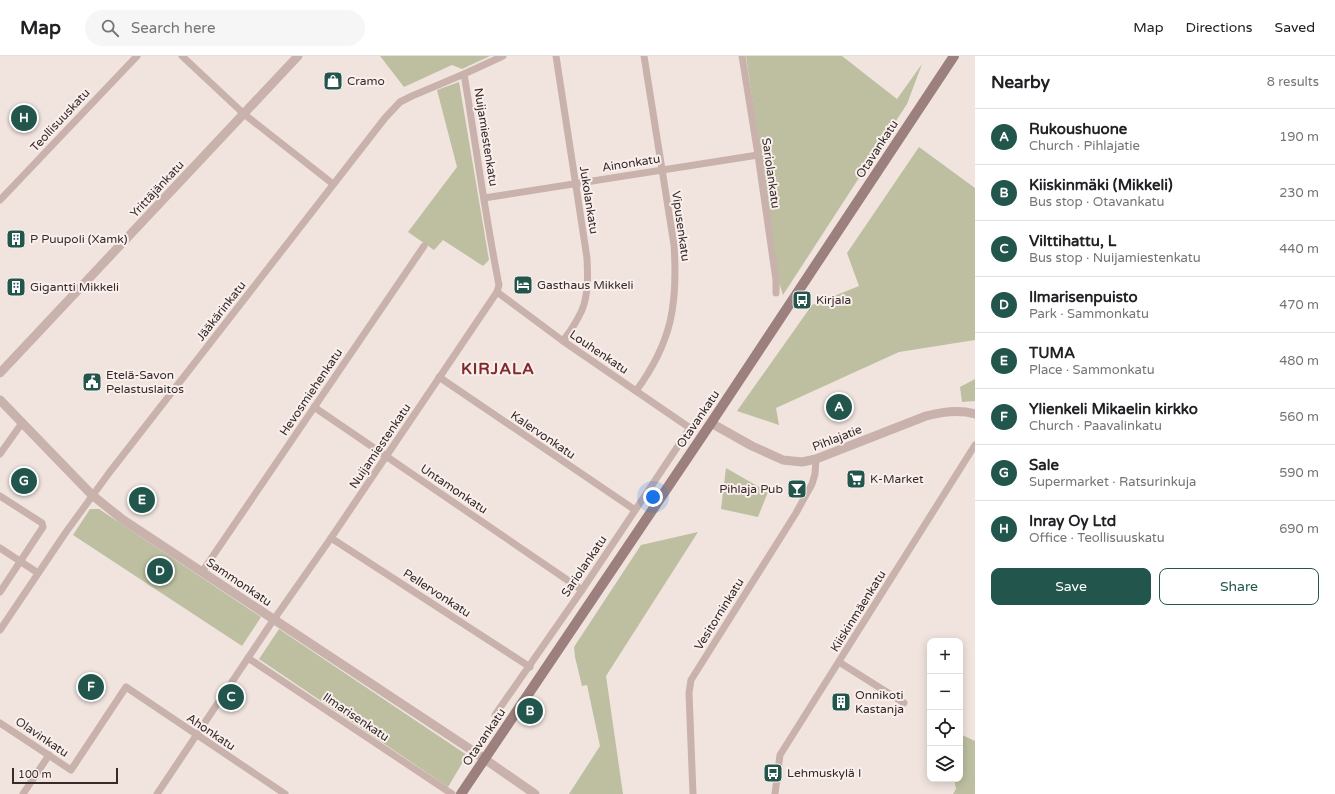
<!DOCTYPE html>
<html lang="en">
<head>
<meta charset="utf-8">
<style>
	:root { --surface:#fff; --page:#f6f6f6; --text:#202124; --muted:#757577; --line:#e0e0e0; --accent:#22564c }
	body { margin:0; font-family:"Varela Round",sans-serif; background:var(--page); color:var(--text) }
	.controls { position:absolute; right:12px; bottom:12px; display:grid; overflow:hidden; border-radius:8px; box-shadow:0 2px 10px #0003 }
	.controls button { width:36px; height:36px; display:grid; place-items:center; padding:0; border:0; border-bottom:1px solid var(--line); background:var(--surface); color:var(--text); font:20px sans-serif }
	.scale { position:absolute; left:12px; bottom:10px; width:106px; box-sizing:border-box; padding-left:4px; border:2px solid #372b2a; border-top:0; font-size:11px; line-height:14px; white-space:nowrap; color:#372b2a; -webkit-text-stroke:3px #f9efec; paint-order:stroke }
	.you { position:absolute; left:653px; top:441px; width:14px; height:14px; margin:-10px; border:3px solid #fff; border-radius:50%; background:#1a73e8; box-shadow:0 0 0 6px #1a73e833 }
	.badge { display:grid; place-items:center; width:26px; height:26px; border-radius:50%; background:var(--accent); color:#fff; font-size:13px; font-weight:700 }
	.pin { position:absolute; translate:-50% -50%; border:2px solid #fff; box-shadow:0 1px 4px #0006 }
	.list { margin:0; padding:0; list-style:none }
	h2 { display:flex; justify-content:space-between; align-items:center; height:52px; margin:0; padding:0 16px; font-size:17px }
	h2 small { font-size:13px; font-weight:400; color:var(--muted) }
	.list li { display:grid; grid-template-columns:26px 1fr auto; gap:12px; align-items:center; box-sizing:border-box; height:56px; padding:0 16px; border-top:1px solid var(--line) }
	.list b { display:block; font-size:15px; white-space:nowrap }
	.list p { margin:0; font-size:13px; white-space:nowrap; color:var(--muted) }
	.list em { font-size:13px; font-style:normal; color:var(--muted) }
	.actions { display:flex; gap:8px; padding:12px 16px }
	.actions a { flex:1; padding:9px 0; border:1px solid var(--accent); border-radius:8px; text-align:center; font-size:14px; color:var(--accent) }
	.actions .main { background:var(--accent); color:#fff }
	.icon { flex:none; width:22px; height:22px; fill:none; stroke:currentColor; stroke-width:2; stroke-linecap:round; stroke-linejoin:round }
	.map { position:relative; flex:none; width:975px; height:738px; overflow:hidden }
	header { display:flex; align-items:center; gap:24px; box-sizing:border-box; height:56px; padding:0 20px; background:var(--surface); border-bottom:1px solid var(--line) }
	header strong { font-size:19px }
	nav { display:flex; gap:22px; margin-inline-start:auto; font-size:14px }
	.search { width:280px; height:36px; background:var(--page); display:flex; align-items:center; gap:10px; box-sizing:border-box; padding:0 14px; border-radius:22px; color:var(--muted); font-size:15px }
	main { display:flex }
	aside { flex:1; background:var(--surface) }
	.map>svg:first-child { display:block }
</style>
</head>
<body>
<header>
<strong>Map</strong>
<div class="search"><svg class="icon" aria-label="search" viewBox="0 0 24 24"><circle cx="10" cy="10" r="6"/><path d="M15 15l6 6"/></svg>Search here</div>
<nav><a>Map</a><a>Directions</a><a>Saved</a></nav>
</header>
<main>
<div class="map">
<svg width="975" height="738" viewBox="0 0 975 738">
	<rect width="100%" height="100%" fill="#f1e4df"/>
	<g fill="#bdbfa0">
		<polygon points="380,0 490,0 462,13 452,9 404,31"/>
		<polygon points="746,0 842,0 897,43 922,8 907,48 783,239 779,227"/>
		<polygon points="459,26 489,204 483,210 443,184 434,194 408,176 457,111 437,34"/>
		<polygon points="919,91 975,132 975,284 899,296 776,352 779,369 737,355 812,249 859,230 847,197"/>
		<polygon points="975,323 975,345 962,346 960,331"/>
		<polygon points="726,412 768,436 758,461 721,453"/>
		<polygon points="90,453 99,453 261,561 242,590 73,479"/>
		<polygon points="698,476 606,620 623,738 569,738 600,690 587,629 582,630 575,601 574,591 641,489"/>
		<polygon points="279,573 467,699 448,731 259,603"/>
		<polygon points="960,678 975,685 975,738 953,738 956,733 954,723 960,723"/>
	</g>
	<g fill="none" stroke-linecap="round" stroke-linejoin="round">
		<g stroke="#c9b1ac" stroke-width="7">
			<polyline points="182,0 244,58 333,128"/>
			<path d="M556,0L587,202C588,222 589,244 578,262C574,270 568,278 563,285"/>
			<polyline points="742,0 758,99 776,224 776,237"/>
			<polyline points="484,142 758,99"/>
			<polyline points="0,144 137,0"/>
			<polyline points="439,321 635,454"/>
			<path d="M636,335C672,286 678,248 674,189L644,0"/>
			<polyline points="314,351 582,534"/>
			<polyline points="0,398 22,367"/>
			<polyline points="0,440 42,467 43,471 0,536"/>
			<polyline points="331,482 530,611"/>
			<polyline points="0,492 38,517"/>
			<polyline points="202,516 424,190"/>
			<polyline points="0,574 66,476 109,417 385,62 400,46 412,40 464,18 503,0"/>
			<polyline points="248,602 452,738"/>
			<polyline points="839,606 904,647"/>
			<polyline points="495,659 582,534 690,372 563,285 497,236"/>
			<polyline points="0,667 71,714 126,631 285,738"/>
			<polyline points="23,738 49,699"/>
			<path d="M157,738L270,569L331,482L497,236L499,229C485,159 476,89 464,18"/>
			<polyline points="693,738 689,637 691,624 796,457 812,428 815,418 816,403"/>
			<polyline points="775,738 780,699 975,389"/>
		</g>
		<g stroke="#c9b1ac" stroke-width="9">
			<polyline points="0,317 298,0"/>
			<polyline points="0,344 92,439 122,463 473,695 535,738"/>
			<path d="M711,367L752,390L783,404L802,406L816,403L926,360C941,356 959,353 975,358"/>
		</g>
		<polyline stroke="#9c807d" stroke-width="10" points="461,738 711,367 954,0"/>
	</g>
	<defs>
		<g id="shop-square" transform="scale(1)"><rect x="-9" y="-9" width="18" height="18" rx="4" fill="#22564c" stroke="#f9efec"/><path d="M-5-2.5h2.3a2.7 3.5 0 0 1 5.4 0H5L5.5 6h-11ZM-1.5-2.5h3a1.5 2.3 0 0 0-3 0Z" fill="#fff"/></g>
		<g id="building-square" transform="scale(1)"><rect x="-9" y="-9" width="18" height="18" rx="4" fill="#22564c" stroke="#f9efec"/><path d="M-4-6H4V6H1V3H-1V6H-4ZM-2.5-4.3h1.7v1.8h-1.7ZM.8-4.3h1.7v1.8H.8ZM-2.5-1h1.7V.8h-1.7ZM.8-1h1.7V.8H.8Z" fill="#fff"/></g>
		<g id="hotel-square" transform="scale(1)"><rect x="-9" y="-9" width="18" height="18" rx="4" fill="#22564c" stroke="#f9efec"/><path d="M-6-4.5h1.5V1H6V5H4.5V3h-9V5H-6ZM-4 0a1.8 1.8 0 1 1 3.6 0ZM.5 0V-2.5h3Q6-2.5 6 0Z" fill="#fff"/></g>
		<g id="bus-square" transform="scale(1)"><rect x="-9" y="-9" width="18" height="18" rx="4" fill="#22564c" stroke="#f9efec"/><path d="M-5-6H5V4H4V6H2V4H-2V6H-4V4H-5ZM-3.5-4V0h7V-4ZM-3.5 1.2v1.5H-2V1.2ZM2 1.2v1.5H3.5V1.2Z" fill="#fff"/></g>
		<g id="civic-square" transform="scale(1)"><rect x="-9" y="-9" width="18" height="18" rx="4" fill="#22564c" stroke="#f9efec"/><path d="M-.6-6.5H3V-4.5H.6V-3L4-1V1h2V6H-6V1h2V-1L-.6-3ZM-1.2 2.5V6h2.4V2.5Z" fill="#fff"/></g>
		<g id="supermarket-square" transform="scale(1)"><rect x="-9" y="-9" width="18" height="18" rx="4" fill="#22564c" stroke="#f9efec"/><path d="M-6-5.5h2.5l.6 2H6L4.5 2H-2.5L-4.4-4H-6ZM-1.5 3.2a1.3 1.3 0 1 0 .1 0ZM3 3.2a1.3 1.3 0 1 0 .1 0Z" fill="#fff"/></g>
		<g id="bar-square" transform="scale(1)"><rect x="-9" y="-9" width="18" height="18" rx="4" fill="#22564c" stroke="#f9efec"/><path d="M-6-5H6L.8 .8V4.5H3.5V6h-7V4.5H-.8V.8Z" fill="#fff"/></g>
	</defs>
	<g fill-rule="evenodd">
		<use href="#shop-square" x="333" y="25"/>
		<use href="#building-square" x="16" y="183"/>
		<use href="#hotel-square" x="523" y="229"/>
		<use href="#building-square" x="16" y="231"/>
		<use href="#bus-square" x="802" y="244"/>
		<use href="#civic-square" x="92" y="326"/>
		<use href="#supermarket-square" x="856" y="423"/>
		<use href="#bar-square" x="797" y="433"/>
		<use href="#building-square" x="841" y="646"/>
		<use href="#bus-square" x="773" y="717"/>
	</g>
	<g text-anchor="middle" stroke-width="4" stroke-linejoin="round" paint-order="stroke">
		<g font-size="12" fill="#372b2a" stroke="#f9efec" text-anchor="start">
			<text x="347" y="29">Cramo</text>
			<text x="30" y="187">P Puupoli (Xamk)</text>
			<text x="537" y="233">Gasthaus Mikkeli</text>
			<text x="30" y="235">Gigantti Mikkeli</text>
			<text x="816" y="248">Kirjala</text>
			<text x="106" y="323">Etelä-Savon<tspan x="106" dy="14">Pelastuslaitos</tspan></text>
			<text x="870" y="427">K-Market</text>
			<text x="783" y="437" text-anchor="end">Pihlaja Pub</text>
			<text x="855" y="643">Onnikoti<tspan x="855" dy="14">Kastanja</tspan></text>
			<text x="787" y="721">Lehmuskylä I</text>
		</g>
		<g font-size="12" fill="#372b2a" stroke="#f9efec">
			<text transform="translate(60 64) rotate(-47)" y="4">Teollisuuskatu</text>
			<text transform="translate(486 81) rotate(81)" y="4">Nuijamiestenkatu</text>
			<text transform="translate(877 93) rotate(-57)" y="4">Otavankatu</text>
			<text transform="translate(631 107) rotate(-9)" y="4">Ainonkatu</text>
			<text transform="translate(771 117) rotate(82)" y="4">Sariolankatu</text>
			<text transform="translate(157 133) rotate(-47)" y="4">Yrittäjänkatu</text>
			<text transform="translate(589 144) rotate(81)" y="4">Jukolankatu</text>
			<text transform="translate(681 170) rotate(82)" y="4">Vipusenkatu</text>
			<text transform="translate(221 255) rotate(-52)" y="4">Jääkärinkatu</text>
			<text transform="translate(599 296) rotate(34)" y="4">Louhenkatu</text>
			<text transform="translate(311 336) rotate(-56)" y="4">Hevosmiehenkatu</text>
			<text transform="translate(698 363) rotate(-56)" y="4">Otavankatu</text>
			<text transform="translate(543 379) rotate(34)" y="4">Kalervonkatu</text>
			<text transform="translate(837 382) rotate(-21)" y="4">Pihlajatie</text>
			<text transform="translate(380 390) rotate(-56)" y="4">Nuijamiestenkatu</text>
			<text transform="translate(454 433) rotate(34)" y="4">Untamonkatu</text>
			<text transform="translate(584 510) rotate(-56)" y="4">Sariolankatu</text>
			<text transform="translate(239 526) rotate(34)" y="4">Sammonkatu</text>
			<text transform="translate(437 537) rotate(33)" y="4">Pellervonkatu</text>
			<text transform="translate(858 555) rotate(-58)" y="4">Kiiskinmäenkatu</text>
			<text transform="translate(719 558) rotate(-58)" y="4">Vesitorninkatu</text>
			<text transform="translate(356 661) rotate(34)" y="4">Ilmarisenkatu</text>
			<text transform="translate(211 676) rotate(34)" y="4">Ahonkatu</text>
			<text transform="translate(42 681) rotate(34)" y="4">Olavinkatu</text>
			<text transform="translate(484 681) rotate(-56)" y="4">Otavankatu</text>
		</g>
		<g font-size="16" font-weight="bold" letter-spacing="1" fill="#81292b" stroke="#f9efec">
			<text x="498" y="318">KIRJALA</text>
		</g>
	</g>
</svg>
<div class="controls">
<button>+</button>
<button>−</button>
<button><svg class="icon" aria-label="locate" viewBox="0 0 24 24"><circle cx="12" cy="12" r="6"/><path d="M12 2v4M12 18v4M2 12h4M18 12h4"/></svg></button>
<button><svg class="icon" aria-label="layers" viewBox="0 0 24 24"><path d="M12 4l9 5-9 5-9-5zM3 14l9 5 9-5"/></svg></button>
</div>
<div class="scale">100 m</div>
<div class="you"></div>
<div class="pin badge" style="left:839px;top:351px">A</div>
<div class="pin badge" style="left:530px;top:655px">B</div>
<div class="pin badge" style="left:231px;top:641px">C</div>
<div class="pin badge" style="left:160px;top:515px">D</div>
<div class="pin badge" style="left:142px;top:444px">E</div>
<div class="pin badge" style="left:91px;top:631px">F</div>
<div class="pin badge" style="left:24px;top:425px">G</div>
<div class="pin badge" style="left:24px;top:62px">H</div>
</div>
<aside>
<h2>Nearby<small>8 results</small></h2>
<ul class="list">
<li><span class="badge">A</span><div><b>Rukoushuone</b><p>Church · Pihlajatie</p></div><em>190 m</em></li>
<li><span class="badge">B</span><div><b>Kiiskinmäki (Mikkeli)</b><p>Bus stop · Otavankatu</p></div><em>230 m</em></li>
<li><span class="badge">C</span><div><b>Vilttihattu, L</b><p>Bus stop · Nuijamiestenkatu</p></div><em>440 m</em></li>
<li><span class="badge">D</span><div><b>Ilmarisenpuisto</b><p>Park · Sammonkatu</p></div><em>470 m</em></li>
<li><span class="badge">E</span><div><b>TUMA</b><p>Place · Sammonkatu</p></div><em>480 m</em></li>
<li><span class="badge">F</span><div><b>Ylienkeli Mikaelin kirkko</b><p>Church · Paavalinkatu</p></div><em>560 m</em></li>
<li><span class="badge">G</span><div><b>Sale</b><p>Supermarket · Ratsurinkuja</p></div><em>590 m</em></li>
<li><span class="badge">H</span><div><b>Inray Oy Ltd</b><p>Office · Teollisuuskatu</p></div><em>690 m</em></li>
</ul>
<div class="actions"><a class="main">Save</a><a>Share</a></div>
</aside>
</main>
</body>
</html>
